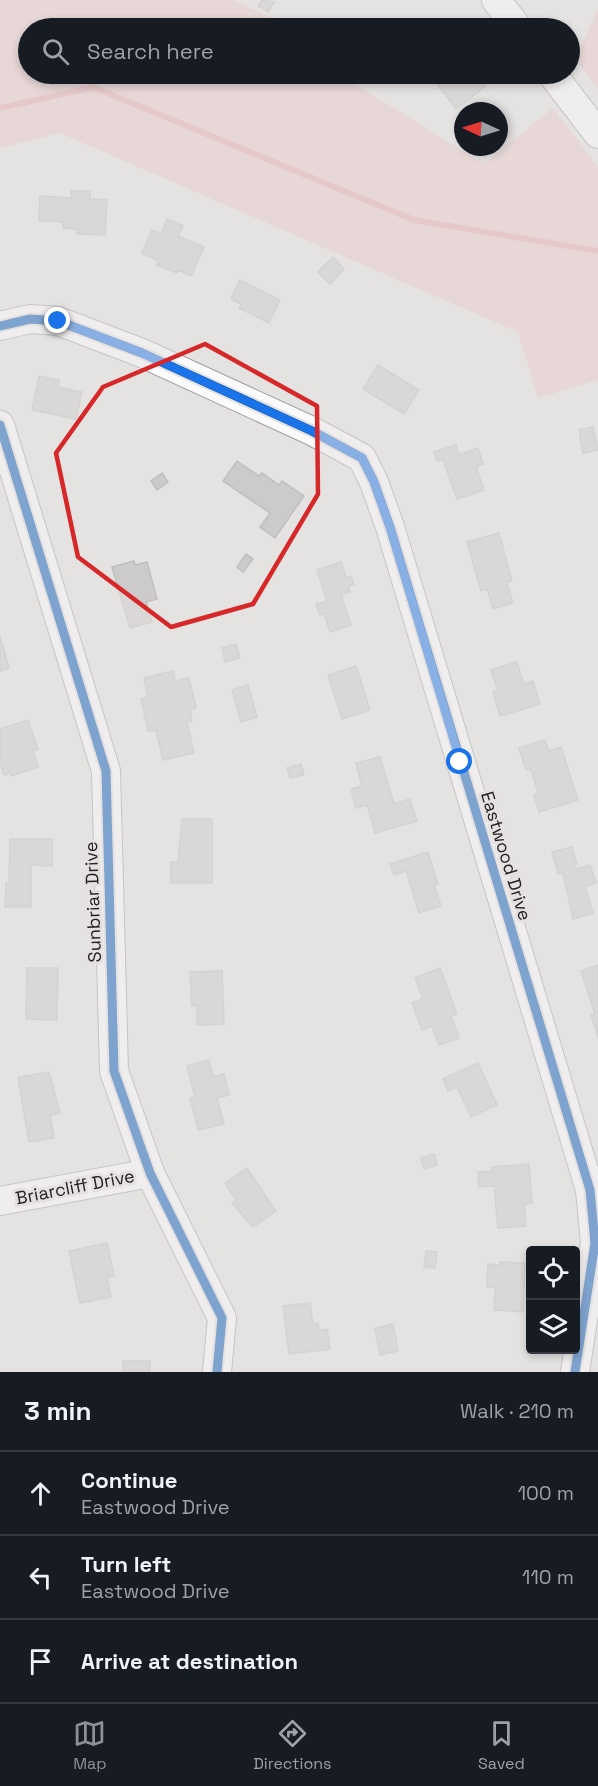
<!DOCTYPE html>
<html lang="en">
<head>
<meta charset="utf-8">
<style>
	:root { --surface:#171b24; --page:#242831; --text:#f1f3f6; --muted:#9ea1a6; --line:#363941; --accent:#8c9099 }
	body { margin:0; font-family:"Space Grotesk",sans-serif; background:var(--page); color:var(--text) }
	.controls { position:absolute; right:18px; bottom:18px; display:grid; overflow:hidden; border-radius:6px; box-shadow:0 3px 9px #0003 }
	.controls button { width:54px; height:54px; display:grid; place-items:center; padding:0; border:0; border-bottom:2px solid var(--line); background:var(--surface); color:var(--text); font:30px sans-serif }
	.compass { position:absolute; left:454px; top:102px; width:54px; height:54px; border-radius:50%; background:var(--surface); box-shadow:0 3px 9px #0003; rotate:274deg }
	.stop { position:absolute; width:18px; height:18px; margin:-14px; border:4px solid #1a73e8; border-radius:50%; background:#fff }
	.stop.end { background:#1a73e8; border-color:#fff; box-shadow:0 2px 6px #0008 }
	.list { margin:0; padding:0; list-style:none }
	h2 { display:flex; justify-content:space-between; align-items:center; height:78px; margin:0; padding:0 24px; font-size:26px }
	h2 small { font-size:20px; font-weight:400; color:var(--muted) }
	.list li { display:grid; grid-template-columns:39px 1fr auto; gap:18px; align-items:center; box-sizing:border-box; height:84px; padding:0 24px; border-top:2px solid var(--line) }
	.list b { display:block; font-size:22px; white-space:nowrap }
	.list p { margin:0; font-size:20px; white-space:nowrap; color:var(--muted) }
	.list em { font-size:20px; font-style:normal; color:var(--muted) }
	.icon { flex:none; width:33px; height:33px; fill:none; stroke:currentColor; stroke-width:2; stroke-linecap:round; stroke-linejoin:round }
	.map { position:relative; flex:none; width:598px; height:1372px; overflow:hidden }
	.search { position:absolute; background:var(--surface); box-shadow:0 3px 9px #0003; left:18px; right:18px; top:18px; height:66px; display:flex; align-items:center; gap:15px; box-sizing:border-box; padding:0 21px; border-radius:33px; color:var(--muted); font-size:22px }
	.sheet { height:330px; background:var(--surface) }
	nav { display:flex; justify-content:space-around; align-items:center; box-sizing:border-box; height:84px; border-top:2px solid var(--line); background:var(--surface); font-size:16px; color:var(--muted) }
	nav a { display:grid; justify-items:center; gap:3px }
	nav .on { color:var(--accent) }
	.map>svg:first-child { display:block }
</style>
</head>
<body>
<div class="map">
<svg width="598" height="1372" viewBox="0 0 598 1372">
	<rect width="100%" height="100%" fill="#e5e2e2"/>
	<g fill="#e8c9cb">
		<polygon points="0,0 233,0 296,28 28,28 28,74 343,74 353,83 484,164 553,108 598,167 598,380 538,398 518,332 60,133 0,148"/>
		<polygon points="598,9 598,89 575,59"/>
	</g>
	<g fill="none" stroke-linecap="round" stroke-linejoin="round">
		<polyline stroke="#e7a9b0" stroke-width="6" points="0,108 93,87 414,220 598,251"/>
	</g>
	<g fill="#cccaca" stroke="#c0bebe" stroke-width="1.5">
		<polygon points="262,0 274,2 268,12 258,6"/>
		<polygon points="429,74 477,74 486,86 456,109"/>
		<polygon points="71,191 90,191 90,199 107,200 105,235 77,234 78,229 63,228 63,222 39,221 40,196 71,198"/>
		<polygon points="167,219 183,226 178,236 204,247 191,276 179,270 177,273 157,265 159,261 142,253 152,230 161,234"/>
		<polygon points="333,257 344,269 330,284 318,272"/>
		<polygon points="240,280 280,300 269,323 239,308 241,304 231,299"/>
		<polygon points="378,365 419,390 404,414 363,389"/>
		<polygon points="39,376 59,380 58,387 82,392 76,419 32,410"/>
		<polygon points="593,427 598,450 583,453 579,430"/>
		<polygon points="456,445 459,455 478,448 483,464 476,467 484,490 457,499 443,459 437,461 434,452"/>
		<polygon points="237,461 259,476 262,473 279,485 282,481 304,496 275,538 260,527 270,513 223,481"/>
		<polygon points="162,473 168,482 157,490 151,481"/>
		<polygon points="499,533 512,581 507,582 513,603 493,609 487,589 481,591 467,542"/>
		<polygon points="246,554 253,559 243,572 237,567"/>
		<polygon points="134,561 135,565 147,562 157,599 146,602 152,622 130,628 112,567"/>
		<polygon points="341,562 346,577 351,576 354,584 348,586 350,592 341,595 351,625 330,632 324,613 320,615 316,604 327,601 317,570"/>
		<polygon points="0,636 9,668 0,671"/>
		<polygon points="236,644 240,658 225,662 222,648"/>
		<polygon points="517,662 524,684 533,681 540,704 500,716 493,692 498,691 491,670"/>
		<polygon points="356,666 370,710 342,719 328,675"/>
		<polygon points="173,671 175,681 189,678 196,708 190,710 192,721 187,722 194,753 163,760 156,730 148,731 141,699 148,697 144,678"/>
		<polygon points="248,685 257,717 241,722 232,690"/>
		<polygon points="28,720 38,749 33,751 38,767 11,776 10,773 4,775 0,762 0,729"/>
		<polygon points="545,740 549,751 561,747 578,800 539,812 534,795 538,793 531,769 526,770 519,748"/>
		<polygon points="380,757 394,804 410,799 417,821 375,833 367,805 356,808 351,789 362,786 356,763"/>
		<polygon points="301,764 304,775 290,778 287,768"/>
		<polygon points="182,819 212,819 212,883 171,883 171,862 178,862"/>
		<polygon points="10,839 52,839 52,866 31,865 31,907 5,907 6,883 9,883"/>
		<polygon points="572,847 577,864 574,864 576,869 590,865 596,883 585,886 593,913 573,919 563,873 558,874 552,852"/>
		<polygon points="428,852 438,884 434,885 441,906 419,913 406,871 394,875 390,864"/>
		<polygon points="598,965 598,1037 591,1015 595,1014 581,971"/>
		<polygon points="27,968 58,968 57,1020 26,1019"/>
		<polygon points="440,968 457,1014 451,1016 459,1038 439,1045 432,1026 422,1030 412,1003 423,999 415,978"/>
		<polygon points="222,971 224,1024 197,1025 197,1006 192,1006 190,972"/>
		<polygon points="209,1060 213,1077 224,1074 229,1095 217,1098 224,1124 198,1130 190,1098 195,1097 187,1066"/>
		<polygon points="478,1063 497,1105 471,1117 457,1087 448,1091 443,1079"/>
		<polygon points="49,1072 60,1113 50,1115 54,1138 29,1142 18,1077"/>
		<polygon points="434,1154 437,1165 424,1169 421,1158"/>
		<polygon points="529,1164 532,1203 524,1204 526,1226 498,1228 494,1186 479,1187 478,1172 492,1171 492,1167"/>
		<polygon points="247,1168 276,1211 253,1227 232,1203 236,1200 225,1183"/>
		<polygon points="107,1243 114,1276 107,1277 111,1297 80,1303 69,1251"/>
		<polygon points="426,1251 437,1252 435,1268 424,1267"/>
		<polygon points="500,1262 525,1263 523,1312 494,1310 495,1287 487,1287 488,1264 500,1265"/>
		<polygon points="310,1303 313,1324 318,1323 319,1330 327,1329 330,1349 289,1354 283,1306"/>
		<polygon points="393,1324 398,1351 380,1355 375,1328"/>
		<rect x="123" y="1361" width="27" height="11"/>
	</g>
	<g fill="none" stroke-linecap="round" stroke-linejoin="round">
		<g stroke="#a2a0a0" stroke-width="30">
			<g id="minor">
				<polyline points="496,0 518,28"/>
				<polyline points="552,74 598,134"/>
				<polyline points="0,326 30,319 58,321 142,353 312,431 362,458 374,482 390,527 590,1190 595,1243 575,1372"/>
				<polyline points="0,425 106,771 114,1071 150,1173 222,1318 217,1372"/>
				<polyline points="0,1201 150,1173"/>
			</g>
		</g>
		<use href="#minor" stroke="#fbfbfb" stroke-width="28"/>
		<g stroke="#e6e1e1" stroke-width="13">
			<g id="cycleway">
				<polyline points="0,326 30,319 58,321 142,353 312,431 362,458 374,482 390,527 590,1190 595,1243 575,1372"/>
				<polyline points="0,425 106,771 114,1071 150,1173 222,1318 217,1372"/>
			</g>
		</g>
		<use href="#cycleway" stroke="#0057b8" stroke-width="9"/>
	</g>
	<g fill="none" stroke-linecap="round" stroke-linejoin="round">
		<polyline stroke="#1a73e8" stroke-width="8" points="58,321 142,353 312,431 362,458 374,482 390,527 460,762"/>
	</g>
	<path d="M0 0H598V1372H0ZM205,344L317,406L318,494L253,604L171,627L78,557L56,453L103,387Z" fill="#e5e2e2" fill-opacity=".55" fill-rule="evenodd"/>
	<path fill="none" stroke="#d62828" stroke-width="4.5" stroke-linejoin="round" d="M205,344L317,406L318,494L253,604L171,627L78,557L56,453L103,387Z"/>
	<g text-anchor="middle" stroke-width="6" stroke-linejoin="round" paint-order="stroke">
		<g font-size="18" fill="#222121" stroke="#e6e1e1">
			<text transform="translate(506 856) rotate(73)" y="6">Eastwood Drive</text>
			<text transform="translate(93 902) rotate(-92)" y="6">Sunbriar Drive</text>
			<text transform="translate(75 1187) rotate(-11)" y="6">Briarcliff Drive</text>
		</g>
	</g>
</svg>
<div class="controls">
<button><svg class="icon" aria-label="locate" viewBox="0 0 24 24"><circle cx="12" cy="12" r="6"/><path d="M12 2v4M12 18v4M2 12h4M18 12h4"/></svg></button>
<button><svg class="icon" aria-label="layers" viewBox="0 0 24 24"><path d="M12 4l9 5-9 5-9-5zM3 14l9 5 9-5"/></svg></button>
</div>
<svg class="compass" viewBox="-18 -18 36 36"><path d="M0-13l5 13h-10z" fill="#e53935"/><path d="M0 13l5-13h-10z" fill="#9ea1a6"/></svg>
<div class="stop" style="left:460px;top:762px"></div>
<div class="stop end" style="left:58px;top:321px"></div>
<div class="search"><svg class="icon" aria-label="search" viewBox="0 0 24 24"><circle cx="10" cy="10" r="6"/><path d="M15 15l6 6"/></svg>Search here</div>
</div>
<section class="sheet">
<h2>3 min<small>Walk · 210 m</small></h2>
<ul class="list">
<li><svg class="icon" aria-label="ahead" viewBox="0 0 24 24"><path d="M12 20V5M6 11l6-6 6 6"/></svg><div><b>Continue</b><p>Eastwood Drive</p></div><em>100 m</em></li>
<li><svg class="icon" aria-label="left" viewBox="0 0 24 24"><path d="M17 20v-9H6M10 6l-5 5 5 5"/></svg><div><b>Turn left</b><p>Eastwood Drive</p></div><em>110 m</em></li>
<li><svg class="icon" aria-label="arrive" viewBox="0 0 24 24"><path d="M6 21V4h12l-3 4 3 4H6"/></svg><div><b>Arrive at destination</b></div></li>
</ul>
</section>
<nav>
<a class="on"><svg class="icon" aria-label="map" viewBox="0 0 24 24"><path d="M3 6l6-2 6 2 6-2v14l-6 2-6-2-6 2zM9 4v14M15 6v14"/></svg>Map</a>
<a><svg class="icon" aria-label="directions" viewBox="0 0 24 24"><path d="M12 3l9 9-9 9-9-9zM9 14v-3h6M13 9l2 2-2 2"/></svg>Directions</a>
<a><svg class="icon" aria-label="saved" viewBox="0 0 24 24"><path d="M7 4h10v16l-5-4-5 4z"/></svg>Saved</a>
</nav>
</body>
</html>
